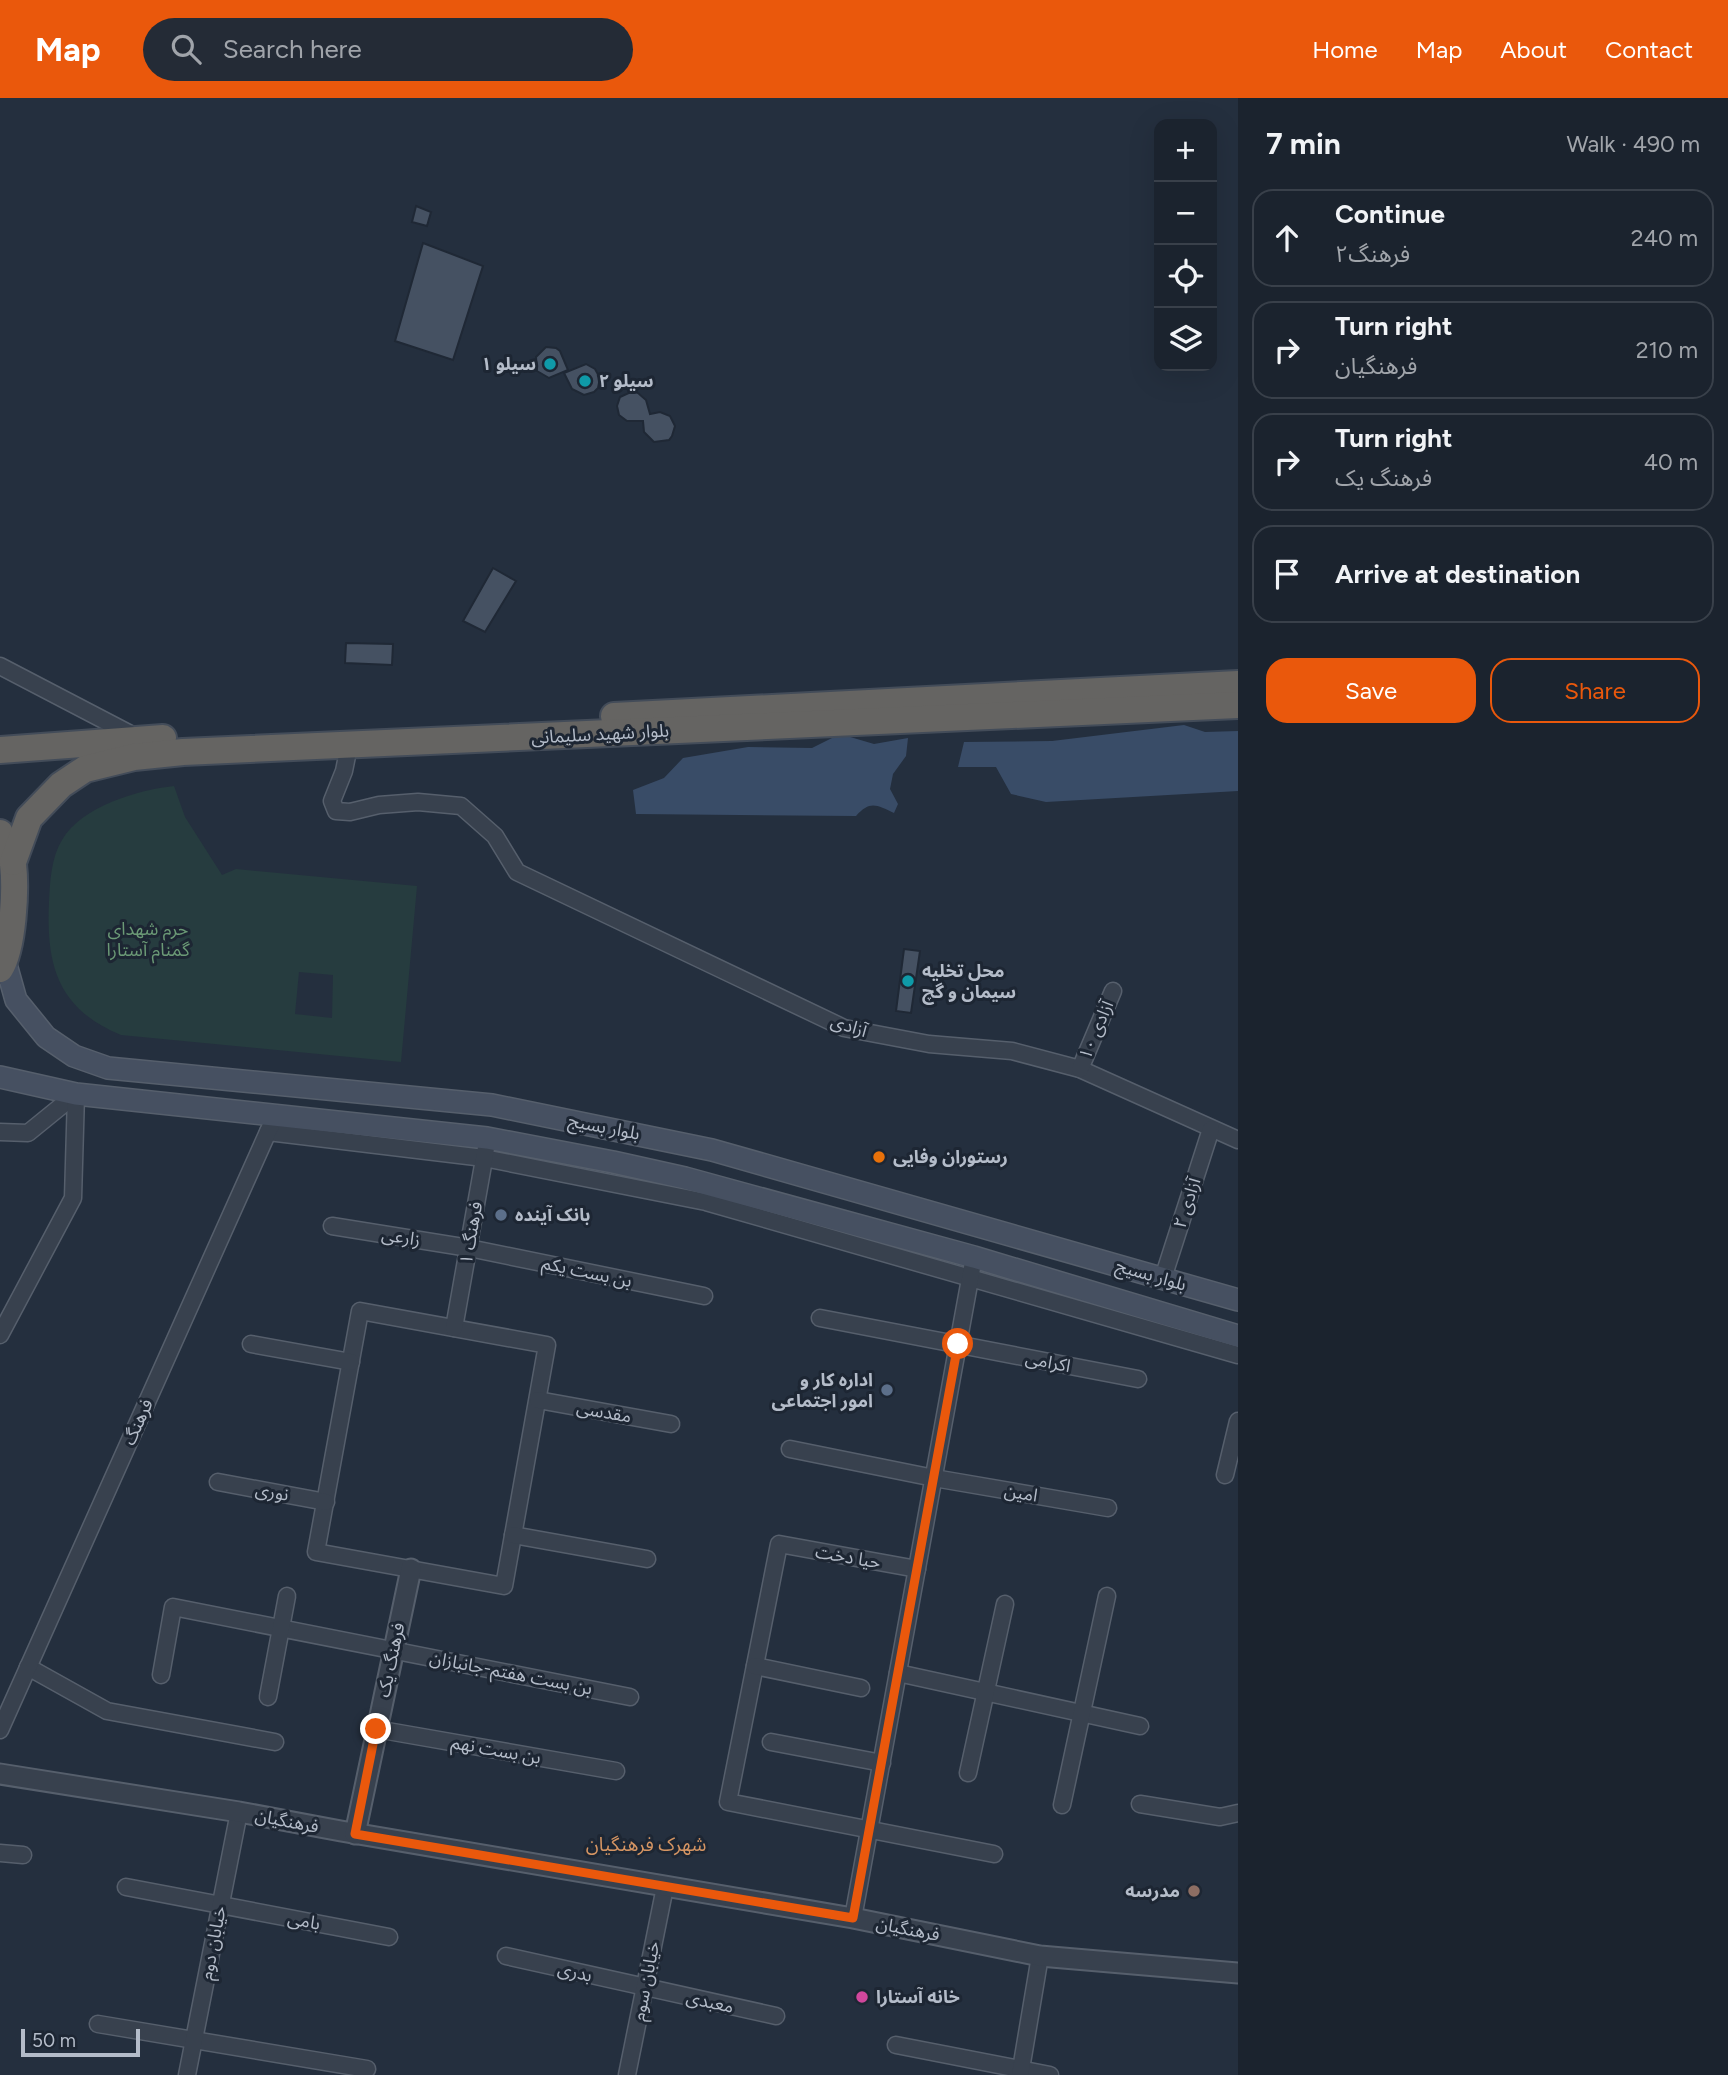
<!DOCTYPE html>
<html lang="en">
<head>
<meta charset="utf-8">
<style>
	:root { --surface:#1b232e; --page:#242b36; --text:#f1f3f6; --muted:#a0a4aa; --line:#39404a; --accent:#ea580c }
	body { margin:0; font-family:Figtree,"Noto Sans Arabic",sans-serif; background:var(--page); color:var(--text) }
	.controls { position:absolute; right:21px; top:21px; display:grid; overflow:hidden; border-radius:14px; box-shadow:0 7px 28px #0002 }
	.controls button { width:63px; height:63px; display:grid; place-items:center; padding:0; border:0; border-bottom:2px solid var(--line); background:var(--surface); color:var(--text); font:35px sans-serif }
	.scale { position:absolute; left:21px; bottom:18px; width:119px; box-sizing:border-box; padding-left:7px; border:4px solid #b4bcc9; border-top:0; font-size:19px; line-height:24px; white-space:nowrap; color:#b4bcc9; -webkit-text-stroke:5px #1d2633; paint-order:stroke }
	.stop { position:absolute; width:21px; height:21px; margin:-16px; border:5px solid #ea580c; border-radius:50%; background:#fff }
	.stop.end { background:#ea580c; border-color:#fff; box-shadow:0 2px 7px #0008 }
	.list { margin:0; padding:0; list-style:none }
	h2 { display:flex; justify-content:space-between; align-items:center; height:91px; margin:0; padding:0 28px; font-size:30px }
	h2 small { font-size:23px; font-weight:400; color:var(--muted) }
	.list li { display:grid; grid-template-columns:46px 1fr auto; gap:21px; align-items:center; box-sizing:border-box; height:98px; margin:0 14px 14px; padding:0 14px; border:2px solid var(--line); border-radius:21px }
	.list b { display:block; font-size:26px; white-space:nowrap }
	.list p { margin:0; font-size:23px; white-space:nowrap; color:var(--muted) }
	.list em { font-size:23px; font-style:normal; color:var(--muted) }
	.actions { display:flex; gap:14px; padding:21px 28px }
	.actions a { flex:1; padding:16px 0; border:2px solid var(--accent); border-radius:21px; text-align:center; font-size:24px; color:var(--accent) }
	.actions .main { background:var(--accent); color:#fff }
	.icon { flex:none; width:38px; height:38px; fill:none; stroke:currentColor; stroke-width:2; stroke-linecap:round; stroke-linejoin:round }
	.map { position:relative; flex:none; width:1238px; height:1977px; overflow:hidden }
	header { display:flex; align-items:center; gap:42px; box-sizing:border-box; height:98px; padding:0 35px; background:var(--accent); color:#fff }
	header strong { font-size:33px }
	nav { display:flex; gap:38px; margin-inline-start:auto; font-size:24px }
	.search { width:490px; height:63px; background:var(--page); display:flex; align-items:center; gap:18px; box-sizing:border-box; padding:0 24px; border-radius:38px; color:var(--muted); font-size:26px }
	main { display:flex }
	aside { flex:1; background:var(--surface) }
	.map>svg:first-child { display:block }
</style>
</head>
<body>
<header>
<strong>Map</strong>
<div class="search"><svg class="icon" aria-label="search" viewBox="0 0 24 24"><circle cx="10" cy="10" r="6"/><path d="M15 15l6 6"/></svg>Search here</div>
<nav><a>Home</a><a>Map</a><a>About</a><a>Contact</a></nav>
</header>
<main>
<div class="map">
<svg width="1238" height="1977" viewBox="0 0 1238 1977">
	<rect width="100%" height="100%" fill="#242f3e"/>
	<path fill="#263c3f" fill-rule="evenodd" d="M174,688L185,719L222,777L236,771L417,788L401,964L121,937C58,911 46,868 49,804C50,784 51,760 62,742C82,708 138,692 174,688ZM299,874L333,877L332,920L295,916Z"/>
	<g fill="#394c67">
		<polygon points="1184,627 1205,634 1238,633 1238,693 1046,704 1011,696 996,669 958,669 964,644 1052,643"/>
		<path d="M840,636L874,646L908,640L906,658L893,676L890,691L898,706L894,715C877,707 870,702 856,718L636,716L633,692L664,680L683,660L748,649L812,650Z"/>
	</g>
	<g fill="#455162" stroke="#1f2835" stroke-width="2">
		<polygon points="416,108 431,114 427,128 412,124"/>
		<polygon points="423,145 483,168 453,262 395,243"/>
		<polygon points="546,249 556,250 560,253 568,272 549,280 537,273 536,259"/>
		<polygon points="586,266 595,271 600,280 598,290 594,294 584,297 572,291 564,275"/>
		<polygon points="633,293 638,295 646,302 650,316 660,314 670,318 675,328 672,338 669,342 654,344 644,334 643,323 627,323 619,317 617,308 620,299"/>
		<polygon points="493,470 516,483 485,534 463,523"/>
		<polygon points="346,545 393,546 392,567 345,565"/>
		<polygon points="904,851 920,853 911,915 896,913"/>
	</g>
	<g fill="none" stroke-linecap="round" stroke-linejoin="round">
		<g stroke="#565f6c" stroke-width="19">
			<g id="minor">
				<polyline points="0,568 138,640"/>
				<polyline points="349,648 344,673 332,703 336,713 350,714 379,707 418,704 461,708 495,738 517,774 844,930 929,946 1012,953 1080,971 1238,1042"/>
				<polyline points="1080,971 1113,893"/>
				<polyline points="0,1034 28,1035 76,996"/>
				<polyline points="268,1034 484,1060 706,1104 1238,1257"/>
				<polyline points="332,1128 469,1150 704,1198"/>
				<polyline points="1163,1180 1211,1031"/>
				<polygon points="360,1213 547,1247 504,1488 316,1454"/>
				<polyline points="820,1220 1138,1281"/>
				<polyline points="454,1230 486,1050"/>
				<polyline points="0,1237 73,1100 76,996"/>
				<polyline points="251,1246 351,1264"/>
				<polyline points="538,1302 671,1326"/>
				<polyline points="790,1351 934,1380 1108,1410"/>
				<polyline points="1225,1377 1238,1323"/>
				<polyline points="218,1384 326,1404"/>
				<polyline points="513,1437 647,1461"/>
				<polyline points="917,1471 779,1446 728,1704 994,1756"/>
				<polyline points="755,1568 861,1590"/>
				<polyline points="28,1569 107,1613 275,1644"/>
				<polyline points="898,1575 1140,1628"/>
				<polyline points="161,1577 173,1509 630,1599"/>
				<polyline points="268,1599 287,1498"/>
				<polyline points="376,1631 616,1673"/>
				<polyline points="0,1632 272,1025"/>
				<polyline points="771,1644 882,1665"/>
				<polyline points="968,1675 1005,1506"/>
				<polyline points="1140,1706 1220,1719 1238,1715"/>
				<polyline points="1062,1707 1107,1498"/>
				<polyline points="0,1755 23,1757"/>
				<polyline points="126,1789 389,1839"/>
				<polyline points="853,1820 974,1159"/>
				<polyline points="506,1858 776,1918"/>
				<polyline points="98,1926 367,1971"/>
				<polyline points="896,1947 1050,1977"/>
				<polyline points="187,1977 239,1714"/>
				<polyline points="627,1977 665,1789"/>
				<polyline points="1020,1977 1040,1858"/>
			</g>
		</g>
		<g stroke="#565f6c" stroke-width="23">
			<g id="tertiary">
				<polyline points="0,1676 239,1714 341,1733 853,1820 1040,1858 1238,1875"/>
				<polyline points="355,1736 411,1471"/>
			</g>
		</g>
		<g stroke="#565f6c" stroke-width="24">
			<g id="secondary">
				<polyline points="5,863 16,902 46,939 74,958 108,970 492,1007 712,1052 1238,1202"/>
				<polyline points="0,979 76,996 487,1040 613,1064 685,1080 974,1159 1238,1238"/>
			</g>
		</g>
		<g stroke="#434c59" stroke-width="30">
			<g id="trunk">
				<polyline points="614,618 1238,586"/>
				<polyline points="0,652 163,640"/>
				<path d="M0,735C4,745 11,756 13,766C16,792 13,850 0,871"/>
				<polyline points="13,764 29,720 61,687 85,671 134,659 183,654 1238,607"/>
			</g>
		</g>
		<use href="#minor" stroke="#38414e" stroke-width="16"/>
		<use href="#tertiary" stroke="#38414e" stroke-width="19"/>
		<use href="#secondary" stroke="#465061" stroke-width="21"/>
		<use href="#trunk" stroke="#656462" stroke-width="26"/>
	</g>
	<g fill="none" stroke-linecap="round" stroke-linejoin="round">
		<polyline stroke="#ea580c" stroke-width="9" points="376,1631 355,1736 853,1820 958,1246"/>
	</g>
	<g fill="#0f9aa8" stroke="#1d2633" stroke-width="2.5">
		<circle cx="550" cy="266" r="7"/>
		<circle cx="585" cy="283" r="7"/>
		<circle cx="908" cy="883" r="7"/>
	</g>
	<circle fill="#e8710a" stroke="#1d2633" stroke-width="2.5" cx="879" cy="1059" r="7"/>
	<g fill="#5c6f8a" stroke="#1d2633" stroke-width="2.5">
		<circle cx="501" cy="1117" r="7"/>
		<circle cx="887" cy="1292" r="7"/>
	</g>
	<circle fill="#8d6e63" stroke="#1d2633" stroke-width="2.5" cx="1194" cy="1793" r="7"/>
	<circle fill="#d1479c" stroke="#1d2633" stroke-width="2.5" cx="862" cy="1899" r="7"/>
	<g text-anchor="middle" stroke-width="6" stroke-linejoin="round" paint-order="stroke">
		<g font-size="18" font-weight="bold" fill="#b4bcc9" stroke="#1d2633" text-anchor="start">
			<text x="536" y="272" text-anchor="end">سیلو ۱</text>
			<text x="599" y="289">سیلو ۲</text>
			<text x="922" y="879">محل تخلیه<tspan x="922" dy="21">سیمان و گچ</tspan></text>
			<text x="893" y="1065">رستوران وفایی</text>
			<text x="515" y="1123">بانک آینده</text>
			<text x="873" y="1288" text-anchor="end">اداره کار و<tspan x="873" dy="21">امور اجتماعی</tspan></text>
			<text x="1180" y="1799" text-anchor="end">مدرسه</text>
			<text x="876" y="1905">خانه آستارا</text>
		</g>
		<g font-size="18" fill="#b4bcc9" stroke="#1d2633">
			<text transform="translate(600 636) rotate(-3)" y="6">بلوار شهید سلیمانی</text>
			<text transform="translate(849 928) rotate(17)" y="6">آزادی</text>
			<text transform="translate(1096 932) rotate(-67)" y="6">آزادی ۱۰</text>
			<text transform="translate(604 1029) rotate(11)" y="6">بلوار بسیج</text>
			<text transform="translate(1187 1105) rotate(-72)" y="6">آزادی ۲</text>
			<text transform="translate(471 1135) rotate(-80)" y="6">فرهنگ ۱</text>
			<text transform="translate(401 1139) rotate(9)" y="6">زارعی</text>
			<text transform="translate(587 1174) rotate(12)" y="6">بن بست یکم</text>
			<text transform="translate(1151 1177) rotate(16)" y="6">بلوار بسیج</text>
			<text transform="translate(1048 1264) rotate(11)" y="6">اکرامی</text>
			<text transform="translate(604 1314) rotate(10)" y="6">مقدسی</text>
			<text transform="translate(138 1324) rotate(-66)" y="6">فرهنگ</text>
			<text transform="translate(272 1394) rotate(10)" y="6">نوری</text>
			<text transform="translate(1021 1395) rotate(10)" y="6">امین</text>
			<text transform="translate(848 1459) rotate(10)" y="6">حیا دخت</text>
			<text transform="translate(391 1562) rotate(-78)" y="6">فرهنگ یک</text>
			<text transform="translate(511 1575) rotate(11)" y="6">بن بست هفتم-جانبازان</text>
			<text transform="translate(496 1652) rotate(10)" y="6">بن بست نهم</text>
			<text transform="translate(287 1723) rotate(11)" y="6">فرهنگیان</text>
			<text transform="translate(304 1823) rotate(10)" y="6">بامی</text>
			<text transform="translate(908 1831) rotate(11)" y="6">فرهنگیان</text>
			<text transform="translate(213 1845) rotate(-79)" y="6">خیابان دوم</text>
			<text transform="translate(575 1874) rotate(13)" y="6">بدری</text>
			<text transform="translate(646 1883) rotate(-79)" y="6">خیابان سوم</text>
			<text transform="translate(710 1904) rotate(12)" y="6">معبدی</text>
		</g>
		<g font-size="18" fill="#6b9a76" stroke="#1d2633">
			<text x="148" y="837">حرم شهدای<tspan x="148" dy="21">گمنام آستارا</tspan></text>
		</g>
		<g font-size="19" fill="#d59563" stroke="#1d2633">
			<text x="646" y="1753">شهرک فرهنگیان</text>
		</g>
	</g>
</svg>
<div class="controls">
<button>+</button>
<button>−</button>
<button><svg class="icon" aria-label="locate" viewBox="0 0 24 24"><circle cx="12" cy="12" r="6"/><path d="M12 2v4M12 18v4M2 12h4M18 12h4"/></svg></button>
<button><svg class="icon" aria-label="layers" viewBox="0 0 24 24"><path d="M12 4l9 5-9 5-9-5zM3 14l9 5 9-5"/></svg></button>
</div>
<div class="scale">50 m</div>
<div class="stop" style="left:958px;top:1246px"></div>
<div class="stop end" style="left:376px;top:1631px"></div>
</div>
<aside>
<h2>7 min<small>Walk · 490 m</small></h2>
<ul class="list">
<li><svg class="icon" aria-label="ahead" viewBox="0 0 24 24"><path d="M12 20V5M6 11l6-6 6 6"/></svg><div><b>Continue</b><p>فرهنگ۲</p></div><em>240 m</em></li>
<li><svg class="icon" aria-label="right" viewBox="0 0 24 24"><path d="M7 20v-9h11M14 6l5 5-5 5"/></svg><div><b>Turn right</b><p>فرهنگیان</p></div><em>210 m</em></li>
<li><svg class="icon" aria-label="right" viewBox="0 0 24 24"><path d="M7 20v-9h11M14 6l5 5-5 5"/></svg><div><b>Turn right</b><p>فرهنگ یک</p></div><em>40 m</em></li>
<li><svg class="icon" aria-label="arrive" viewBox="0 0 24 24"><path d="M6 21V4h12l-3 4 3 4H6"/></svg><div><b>Arrive at destination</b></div></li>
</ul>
<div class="actions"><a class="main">Save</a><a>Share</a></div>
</aside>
</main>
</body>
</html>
